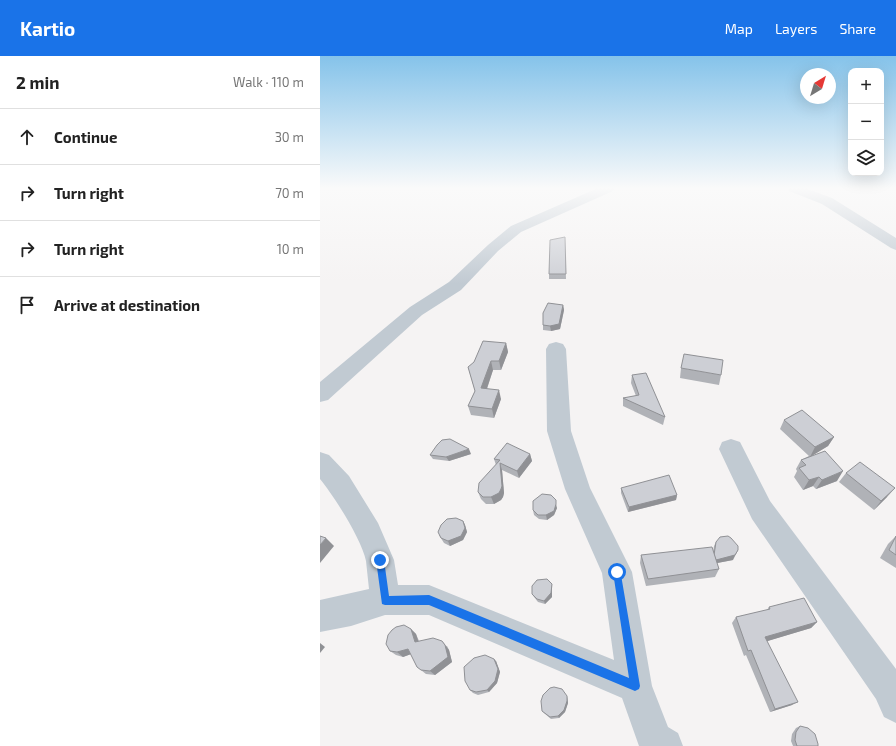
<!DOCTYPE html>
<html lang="en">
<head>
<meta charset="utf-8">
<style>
	:root { --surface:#fff; --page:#f6f6f6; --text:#222; --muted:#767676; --line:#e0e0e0; --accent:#1a73e8 }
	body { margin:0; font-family:"Exo 2",sans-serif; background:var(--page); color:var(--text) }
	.controls { position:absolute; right:12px; top:12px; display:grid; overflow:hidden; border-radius:8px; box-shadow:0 4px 16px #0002 }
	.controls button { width:36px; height:36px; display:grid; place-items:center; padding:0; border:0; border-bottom:1px solid var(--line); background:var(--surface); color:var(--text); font:20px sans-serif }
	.compass { position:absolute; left:480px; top:12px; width:36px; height:36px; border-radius:50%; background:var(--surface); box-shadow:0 4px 16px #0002; rotate:38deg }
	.stop { position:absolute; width:12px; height:12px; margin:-9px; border:3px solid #1a73e8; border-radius:50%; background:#fff }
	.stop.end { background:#1a73e8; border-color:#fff; box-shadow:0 1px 4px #0008 }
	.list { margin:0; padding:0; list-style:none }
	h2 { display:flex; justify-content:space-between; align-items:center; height:52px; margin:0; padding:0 16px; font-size:17px }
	h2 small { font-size:13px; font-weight:400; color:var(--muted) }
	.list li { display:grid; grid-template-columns:26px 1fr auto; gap:12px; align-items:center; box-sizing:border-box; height:56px; padding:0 16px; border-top:1px solid var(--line) }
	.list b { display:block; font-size:15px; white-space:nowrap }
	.list em { font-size:13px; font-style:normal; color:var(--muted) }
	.icon { flex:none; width:22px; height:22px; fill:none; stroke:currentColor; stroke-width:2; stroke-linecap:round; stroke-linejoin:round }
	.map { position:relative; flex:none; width:576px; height:690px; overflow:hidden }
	header { display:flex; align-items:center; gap:24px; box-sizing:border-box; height:56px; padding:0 20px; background:var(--accent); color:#fff }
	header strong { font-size:19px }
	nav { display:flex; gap:22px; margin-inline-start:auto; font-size:14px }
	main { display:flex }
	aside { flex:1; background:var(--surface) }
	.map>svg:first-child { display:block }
</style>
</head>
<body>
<header>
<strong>Kartio</strong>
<nav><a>Map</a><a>Layers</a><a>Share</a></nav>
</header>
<main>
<aside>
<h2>2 min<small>Walk · 110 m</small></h2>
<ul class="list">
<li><svg class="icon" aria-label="ahead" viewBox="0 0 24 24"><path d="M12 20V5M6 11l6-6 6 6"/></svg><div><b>Continue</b></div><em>30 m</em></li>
<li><svg class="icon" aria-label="right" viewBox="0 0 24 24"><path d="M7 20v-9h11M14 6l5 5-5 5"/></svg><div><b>Turn right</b></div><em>70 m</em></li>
<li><svg class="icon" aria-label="right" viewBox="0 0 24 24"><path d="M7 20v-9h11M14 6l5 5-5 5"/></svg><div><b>Turn right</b></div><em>10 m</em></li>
<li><svg class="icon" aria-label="arrive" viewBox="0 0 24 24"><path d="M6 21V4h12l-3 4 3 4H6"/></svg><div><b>Arrive at destination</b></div></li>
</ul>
</aside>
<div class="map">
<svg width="576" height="690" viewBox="0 0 576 690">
	<rect width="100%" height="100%" fill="#f5f3f3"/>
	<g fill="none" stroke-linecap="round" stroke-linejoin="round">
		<g fill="#c1cad2" fill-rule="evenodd">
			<polygon points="278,132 294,132 293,135 201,176 178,195 141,234 102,259 8,344 0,346 0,326 90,251 129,226 168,189 191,170"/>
			<polygon points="468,132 485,132 512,142 576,182 576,194 571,192 502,148 469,135"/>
			<path d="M236,286L243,288L246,293L251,375L270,432L312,516L332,630L348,671L358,677L363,690H319L302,642L109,559H65L31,570L0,576V544L49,533C48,524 47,514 46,505C42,484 14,440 0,423V396L9,399L29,420L58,467L74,504L78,529H109L294,604L282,517L245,433L227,375L226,293L229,288Z"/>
			<polygon points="411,383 420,386 450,445 576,613 576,667 564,661 556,643 432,463 399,393 402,386"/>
		</g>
	</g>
	<g fill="#b0b2b7">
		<polygon points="245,181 246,223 229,223 229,218"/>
		<polygon points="243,249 244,254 240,273 231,275 223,274 223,269"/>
		<polygon points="186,287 188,296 181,314 173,314 167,333 181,343 174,362 151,359 148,350 155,335 148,311"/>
		<polygon points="361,312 401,319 399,329 360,322"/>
		<polygon points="312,319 345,361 343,369 303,350 303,342 316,340 311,327"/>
		<polygon points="464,364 514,381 508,390 493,399 517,425 496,433 493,430 483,434 474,421 477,415 476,413 481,404 489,400 460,373"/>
		<polygon points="151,398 129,405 113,403 110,399"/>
		<polygon points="210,398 212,405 199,422 182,414 184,437 183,441 181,444 174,448 166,448 161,443 158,436 176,409 174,403"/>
		<polygon points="526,417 567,441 554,454 519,426"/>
		<polygon points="301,432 357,439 356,444 308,456 301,437"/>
		<polygon points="237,452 234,459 227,464 219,463 214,459 213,454"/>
		<polygon points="143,465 145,469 147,476 143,484 130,490 124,487 119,479"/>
		<polygon points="576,480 576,512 560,502 568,488"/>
		<polygon points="396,486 413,504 397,507 399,513 395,521 326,530 320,507 321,499 393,496 394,490"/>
		<polygon points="232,528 232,541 225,548 218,546 214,541 212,538"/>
		<polygon points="449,551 497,566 491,572 447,585 472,649 450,656 426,599 424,600 412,567 416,561 447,554"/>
		<polygon points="91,573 96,578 99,585 127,590 129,594 132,606 115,619 106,618 97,611 91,598 83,601 76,599 70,595"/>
		<polygon points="176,605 180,616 177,627 169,636 158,639 153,637 150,634"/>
		<polygon points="247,640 248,647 245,656 239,662 231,663 224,657 222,655"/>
		<polygon points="480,670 498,690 473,690 471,685 472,678 476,672"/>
	</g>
	<g fill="#909195">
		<polygon points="243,249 244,254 240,273 231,275 230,270"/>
		<polygon points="186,287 188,296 181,314 179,305"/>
		<polygon points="171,305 173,314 164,341 161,332"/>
		<polygon points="179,334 181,343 174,362 172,353"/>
		<polygon points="514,381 508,390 490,401 495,391"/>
		<polygon points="149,393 151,398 129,405 126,401"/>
		<polygon points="210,398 212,405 199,422 197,415"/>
		<polygon points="180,407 182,414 184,437 183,441 181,444 174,448 171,441"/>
		<polygon points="523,415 517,425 496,433 502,424"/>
		<polygon points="499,421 493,430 483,434 489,424"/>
		<polygon points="575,432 567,441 554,454 561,445"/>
		<polygon points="357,439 356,444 308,456 309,451"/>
		<polygon points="236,448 237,452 234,459 227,464 226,459"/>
		<polygon points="143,465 145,469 147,476 143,484 130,490 128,485"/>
		<polygon points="6,482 14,490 0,507 0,489"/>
		<polygon points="418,494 413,504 392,508 394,504"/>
		<polygon points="232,528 232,541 225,548 224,545"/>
		<polygon points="497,566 491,572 441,587 445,581"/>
		<polygon points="91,573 96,578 100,591 95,586"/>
		<polygon points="122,585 129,594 132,606 115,619 110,615"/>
		<polygon points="0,587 5,591 0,597"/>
		<polygon points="88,593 94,597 83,601 77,596"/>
		<polygon points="174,603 176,605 180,616 177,627 169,636 167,634"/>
		<polygon points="247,640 248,647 245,656 239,662 238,660"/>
		<polygon points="478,646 472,649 450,656 455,653"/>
	</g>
	<g fill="#cdcfd5" stroke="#909195">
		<polygon points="245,181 246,218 229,218 230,184"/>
		<polygon points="228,247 243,249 239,268 230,270 223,269 223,257"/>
		<polygon points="163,285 186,287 179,305 171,305 161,332 179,334 172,353 148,350 155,335 148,311 154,306"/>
		<polygon points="364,298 403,304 401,319 361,312"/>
		<polygon points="326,317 345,361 303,342 319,339 312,319"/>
		<polygon points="482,354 514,381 495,391 464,364"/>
		<polygon points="130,383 149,393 126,401 110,399 117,389 122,384"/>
		<polygon points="187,387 210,398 197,415 180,407 182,430 181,433 179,437 171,441 163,441 158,436 159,427 180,404 174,403"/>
		<polygon points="505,395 523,415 502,424 499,421 489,424 479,412 486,409 481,404"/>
		<polygon points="540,406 575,432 561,445 526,417"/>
		<polygon points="349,419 357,439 309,451 301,432"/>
		<polygon points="222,438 231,439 236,444 236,448 234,455 226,459 218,459 213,454 213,445"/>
		<polygon points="136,462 143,465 145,472 141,480 128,485 121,482 118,476 121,469 127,463"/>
		<polygon points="0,480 6,482 0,489"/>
		<polygon points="408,480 411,482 418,490 418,494 415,499 396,504 394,499 396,486 400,481"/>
		<polygon points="576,480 576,499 569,494"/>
		<polygon points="392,491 399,513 328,523 321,499"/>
		<polygon points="227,523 232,528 231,537 224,545 217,543 212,538 212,530 217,524"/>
		<polygon points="484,542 497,566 445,581 478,646 455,653 431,594 428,595 416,561 450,553 449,551"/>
		<polygon points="84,569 91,573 95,586 113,582 122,585 125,589 128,601 110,615 101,614 97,611 88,593 77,596 70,595 66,588 68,579 72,574 76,571"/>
		<polygon points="165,599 174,603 178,613 175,625 167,634 156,636 150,634 145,625 144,611 154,602"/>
		<polygon points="234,631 242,633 247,640 247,645 244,654 238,660 230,661 222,655 221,645 223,639 230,632"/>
		<polygon points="480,670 488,672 495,678 498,688 498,690 477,690 475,684 476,676"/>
	</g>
	<linearGradient id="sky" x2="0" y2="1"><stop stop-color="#85c3ea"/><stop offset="0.58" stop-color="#fafafa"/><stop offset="1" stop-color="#fafafa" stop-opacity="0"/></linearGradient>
	<rect width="576" height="228" fill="url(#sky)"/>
	<polygon fill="#1a73e8" points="60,500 63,501 64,504 69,540 109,539 309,622 293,516 294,513 297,512 300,513 320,630 319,633 315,635 109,549 65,549 62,548 56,504 57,501"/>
</svg>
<div class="controls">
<button>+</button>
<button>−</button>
<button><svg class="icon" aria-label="layers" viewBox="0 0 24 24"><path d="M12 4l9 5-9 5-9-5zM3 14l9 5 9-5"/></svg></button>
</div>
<svg class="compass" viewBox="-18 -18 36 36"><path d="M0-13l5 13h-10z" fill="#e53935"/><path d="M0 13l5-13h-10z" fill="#767676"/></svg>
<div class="stop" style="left:297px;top:516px"></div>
<div class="stop end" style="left:60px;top:504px"></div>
</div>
</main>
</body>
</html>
